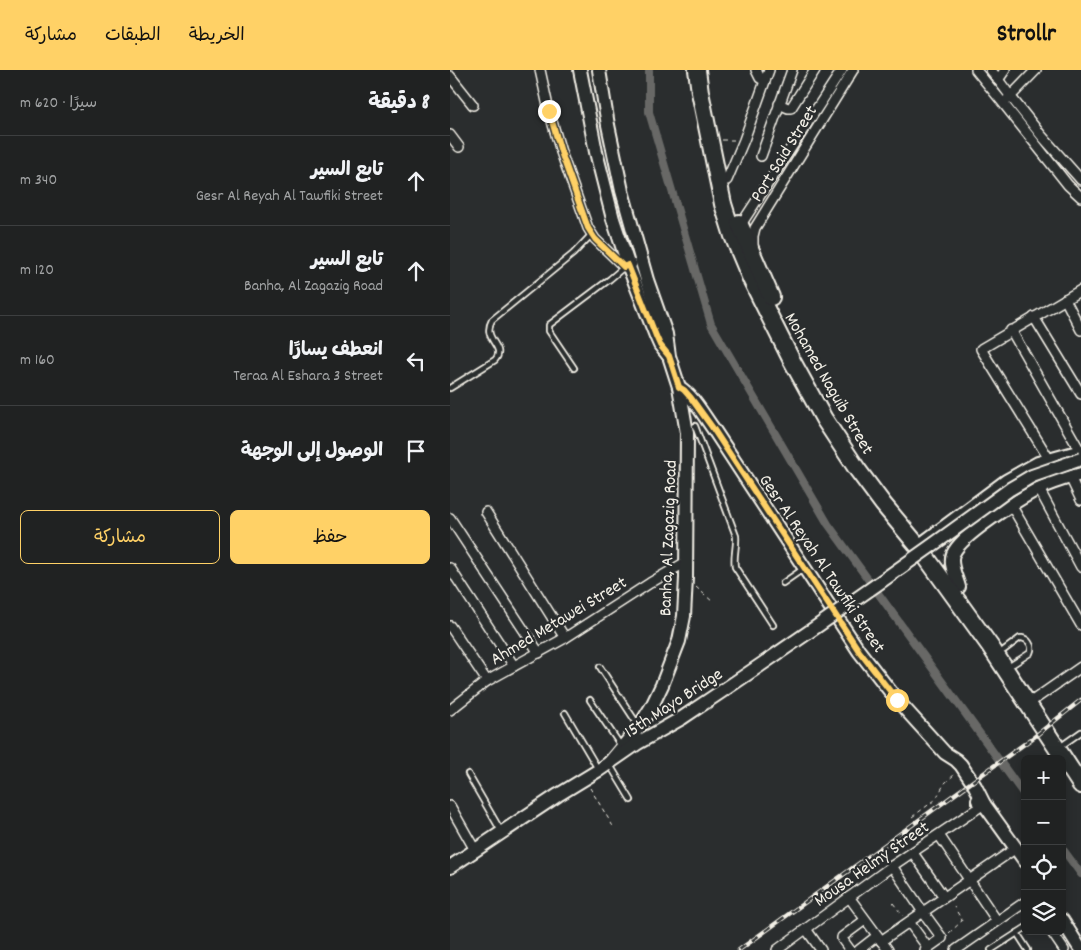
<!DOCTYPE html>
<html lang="ar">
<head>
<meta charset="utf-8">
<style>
	:root { --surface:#202222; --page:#282a2a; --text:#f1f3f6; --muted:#a2a4a5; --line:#3d3f40; --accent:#ffd166 }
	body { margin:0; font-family:Dekko,"Playpen Sans Arabic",sans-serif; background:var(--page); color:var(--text); direction:rtl }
	.controls { position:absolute; right:15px; bottom:15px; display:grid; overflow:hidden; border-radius:8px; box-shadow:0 2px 12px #0003 }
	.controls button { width:45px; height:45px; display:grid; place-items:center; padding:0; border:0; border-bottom:1px solid var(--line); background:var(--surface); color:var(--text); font:25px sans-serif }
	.stop { position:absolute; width:15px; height:15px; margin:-11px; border:4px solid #ffd166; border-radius:50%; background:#fff }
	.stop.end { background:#ffd166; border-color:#fff; box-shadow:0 1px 5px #0008 }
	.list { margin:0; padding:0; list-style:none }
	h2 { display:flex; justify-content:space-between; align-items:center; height:65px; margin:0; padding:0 20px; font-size:21px }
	h2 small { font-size:16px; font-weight:400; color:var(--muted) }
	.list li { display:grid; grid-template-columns:32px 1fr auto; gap:15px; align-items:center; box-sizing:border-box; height:90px; padding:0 20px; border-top:1px solid var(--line) }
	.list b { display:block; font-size:19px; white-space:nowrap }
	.list p { margin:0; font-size:16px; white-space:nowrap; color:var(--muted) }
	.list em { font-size:16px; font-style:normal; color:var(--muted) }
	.actions { display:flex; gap:10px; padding:15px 20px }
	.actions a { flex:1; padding:11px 0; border:1px solid var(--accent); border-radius:8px; text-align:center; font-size:18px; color:var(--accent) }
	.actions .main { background:var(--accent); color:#111 }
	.icon { flex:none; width:28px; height:28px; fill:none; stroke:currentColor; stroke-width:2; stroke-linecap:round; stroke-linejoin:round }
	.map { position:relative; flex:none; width:631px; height:880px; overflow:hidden; direction:ltr }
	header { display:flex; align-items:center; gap:30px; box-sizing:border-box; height:70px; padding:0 25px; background:var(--accent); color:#111 }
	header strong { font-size:24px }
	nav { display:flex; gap:28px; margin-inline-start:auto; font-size:18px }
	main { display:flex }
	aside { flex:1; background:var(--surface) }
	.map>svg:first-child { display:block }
</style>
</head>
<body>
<header>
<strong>Strollr</strong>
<nav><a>الخريطة</a><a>الطبقات</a><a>مشاركة</a></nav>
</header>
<main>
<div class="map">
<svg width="631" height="880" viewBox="0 0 631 880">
	<rect width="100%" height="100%" fill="#2a2d2e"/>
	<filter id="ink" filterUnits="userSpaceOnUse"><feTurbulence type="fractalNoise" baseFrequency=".02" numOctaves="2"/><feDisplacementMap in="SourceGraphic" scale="10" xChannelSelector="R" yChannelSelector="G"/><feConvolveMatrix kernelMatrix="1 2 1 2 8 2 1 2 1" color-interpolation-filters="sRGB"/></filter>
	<g filter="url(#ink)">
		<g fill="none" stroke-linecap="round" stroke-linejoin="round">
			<g stroke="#676866" stroke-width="8">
				<polyline points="199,0 199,42 261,254 378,454 575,726"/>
				<polyline points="612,778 631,804"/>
			</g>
			<g stroke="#f4f1e8" stroke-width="8">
				<g id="lane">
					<polyline points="124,298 99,261 99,255 160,209 174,197"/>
					<path d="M0,318L45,290C57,276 31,270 42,250L123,184L142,164"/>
					<path d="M245,356L286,466C287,477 283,486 285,497L323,555"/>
					<polyline points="333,513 353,499"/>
					<path d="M554,580L570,568H572C578,569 582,575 581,580L580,583L563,594"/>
					<polyline points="150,597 188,655"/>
					<polyline points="140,630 171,676"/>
					<polyline points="115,643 148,699"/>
					<polyline points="614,674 631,662"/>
					<polyline points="160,695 181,730"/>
					<polyline points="18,704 51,761"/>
					<polyline points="567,863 578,880"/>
					<polyline points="541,880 575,858"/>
				</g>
			</g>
			<g stroke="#f4f1e8" stroke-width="12">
				<g id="street">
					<polyline points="90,0 99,41 111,82 138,158 145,169 174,197 182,194"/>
					<polyline points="306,0 310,8 315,11"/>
					<polyline points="526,0 553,33 618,115 631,127"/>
					<polyline points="541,0 561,27 591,65 631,110"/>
					<polyline points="0,6 23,35"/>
					<polyline points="548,10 555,0"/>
					<polyline points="557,30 586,0"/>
					<polyline points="329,34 338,38 341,38 365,0"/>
					<polyline points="0,65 9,77"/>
					<polyline points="311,86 342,0"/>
					<polyline points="277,110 294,70 319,0"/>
					<polyline points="290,156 392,0"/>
					<polyline points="303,176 303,166 305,158 403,0"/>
					<polyline points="615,229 631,260"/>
					<polyline points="584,247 631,324"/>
					<polyline points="561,260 630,381"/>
					<polyline points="599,389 531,279 631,220"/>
					<polyline points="620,407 631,430"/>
					<polyline points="589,419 631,497"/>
					<polyline points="561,435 631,555"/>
					<polyline points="36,442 115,568"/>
					<polyline points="0,448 89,583"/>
					<polyline points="0,498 64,596"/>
					<polyline points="0,556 37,611"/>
					<polyline points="585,629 631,597"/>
					<polyline points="0,640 37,611 115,568 200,513 236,492"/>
					<polyline points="0,736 25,780"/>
					<polyline points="489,765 547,851"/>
					<polyline points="463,783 494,827"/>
					<polyline points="442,796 473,842 492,868 475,880"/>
					<polyline points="399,827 438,880"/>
					<polyline points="459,852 478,878"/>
					<polyline points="356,859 371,880"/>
					<polyline points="601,861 614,880"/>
					<polyline points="431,871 566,778"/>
					<polyline points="327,880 442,796 534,734"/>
					<polyline points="400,880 392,869 392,867 415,850"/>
					<polyline points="409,880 427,866"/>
					<polyline points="506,880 575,832"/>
				</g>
			</g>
			<g stroke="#f4f1e8" stroke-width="16">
				<g id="secondary">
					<polyline points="130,0 146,82 163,149 180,200 206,266 210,275 218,285"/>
					<polyline points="149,0 158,55 172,121 197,210 216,264 219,286 229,317 237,363 236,508 234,546 229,571 212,615 202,636 189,657 159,693"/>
					<path d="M229,317C243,326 252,343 262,357L409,581L447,630L495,683L506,690L511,695L525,716L534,734"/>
					<polyline points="474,472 556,411 588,393 631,381"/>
					<path d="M509,517C506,506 499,494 503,484C511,465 569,429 588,419C601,412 617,408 631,404"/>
					<polyline points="528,730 534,734 575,791"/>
					<polyline points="0,797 108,725 149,700 188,673 232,648"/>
					<polyline points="612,850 631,880"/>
				</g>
			</g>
			<g stroke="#f4f1e8" stroke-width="20">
				<g id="highway">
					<polyline points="247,0 250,22 273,134 283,166 301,209 341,289 374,349 407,399 433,434 468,476 540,576 631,715"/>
					<polyline points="289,153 321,227"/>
				</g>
			</g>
			<g stroke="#f4f1e8" stroke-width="1" stroke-dasharray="4 4" stroke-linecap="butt">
				<polyline points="272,70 285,70"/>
				<polyline points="246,517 263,532"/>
				<polyline points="140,718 164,758"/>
				<polyline points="462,747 485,730 495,713 505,704"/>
				<polyline points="443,833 453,846"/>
				<polyline points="499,863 511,852 512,850 504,837"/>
			</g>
			<use href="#lane" stroke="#2a2d2e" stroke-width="4.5"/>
			<use href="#street" stroke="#2a2d2e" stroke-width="9"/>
			<use href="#secondary" stroke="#2a2d2e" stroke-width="12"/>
			<use href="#highway" stroke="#2a2d2e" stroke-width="16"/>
			<g stroke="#f4f1e8" stroke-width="4.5">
				<polyline id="rail" points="289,880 584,667 631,630"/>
			</g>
			<use href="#rail" stroke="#2a2d2e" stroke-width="2.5" stroke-dasharray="8" stroke-linecap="butt"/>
			<g stroke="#f4f1e8" stroke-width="16" stroke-linecap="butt">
				<path id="secondary-bridge" d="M232,648C343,574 452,498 560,419L582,406L631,389"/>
			</g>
			<use href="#secondary-bridge" stroke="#2a2d2e" stroke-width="12"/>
		</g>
	</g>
	<g fill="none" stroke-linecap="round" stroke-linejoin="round" filter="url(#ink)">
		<polyline stroke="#ffd166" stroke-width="6" points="99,41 111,82 138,158 145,169 174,197 178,195 206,266 210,275 219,286 229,317 234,320 241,328 262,357 409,581 447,630"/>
	</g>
	<g text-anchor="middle" stroke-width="4.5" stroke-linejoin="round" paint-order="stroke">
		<g font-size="18" fill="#f4f1e8" stroke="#2a2d2e">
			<text transform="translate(333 83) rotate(-58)" y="6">Port Said Street</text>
			<text transform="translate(380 313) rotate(60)" y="6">Mohamed Naguib Street</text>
			<text transform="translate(217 468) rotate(-88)" y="6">Banha, Al Zagazig Road</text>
			<text transform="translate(373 493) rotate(56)" y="6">Gesr Al Reyah Al Tawfiki Street</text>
			<text transform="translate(108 550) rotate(-31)" y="6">Ahmed Metawei Street</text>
			<text transform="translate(223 632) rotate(-33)" y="6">15th Mayo Bridge</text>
			<text transform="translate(421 793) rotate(-35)" y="6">Mousa Helmy Street</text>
		</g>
	</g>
</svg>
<div class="controls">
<button>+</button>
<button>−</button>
<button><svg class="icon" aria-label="locate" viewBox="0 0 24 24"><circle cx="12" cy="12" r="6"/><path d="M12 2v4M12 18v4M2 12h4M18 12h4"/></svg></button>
<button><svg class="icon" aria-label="layers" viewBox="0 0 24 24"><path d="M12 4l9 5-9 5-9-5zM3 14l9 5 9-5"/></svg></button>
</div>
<div class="stop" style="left:447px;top:630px"></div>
<div class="stop end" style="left:99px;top:41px"></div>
</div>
<aside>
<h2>8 دقيقة<small>سيرًا · 620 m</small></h2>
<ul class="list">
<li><svg class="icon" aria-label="ahead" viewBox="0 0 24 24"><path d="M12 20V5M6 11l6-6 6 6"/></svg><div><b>تابع السير</b><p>Gesr Al Reyah Al Tawfiki Street</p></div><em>340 m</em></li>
<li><svg class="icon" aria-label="ahead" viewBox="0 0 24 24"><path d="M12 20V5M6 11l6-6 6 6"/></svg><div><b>تابع السير</b><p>Banha, Al Zagazig Road</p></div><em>120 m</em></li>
<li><svg class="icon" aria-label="left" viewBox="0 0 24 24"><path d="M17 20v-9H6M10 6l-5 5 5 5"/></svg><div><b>انعطف يسارًا</b><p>Teraa Al Eshara 3 Street</p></div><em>160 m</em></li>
<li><svg class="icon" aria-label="arrive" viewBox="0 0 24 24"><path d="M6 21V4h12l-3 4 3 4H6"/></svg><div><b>الوصول إلى الوجهة</b></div></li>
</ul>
<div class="actions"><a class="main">حفظ</a><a>مشاركة</a></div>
</aside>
</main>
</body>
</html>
